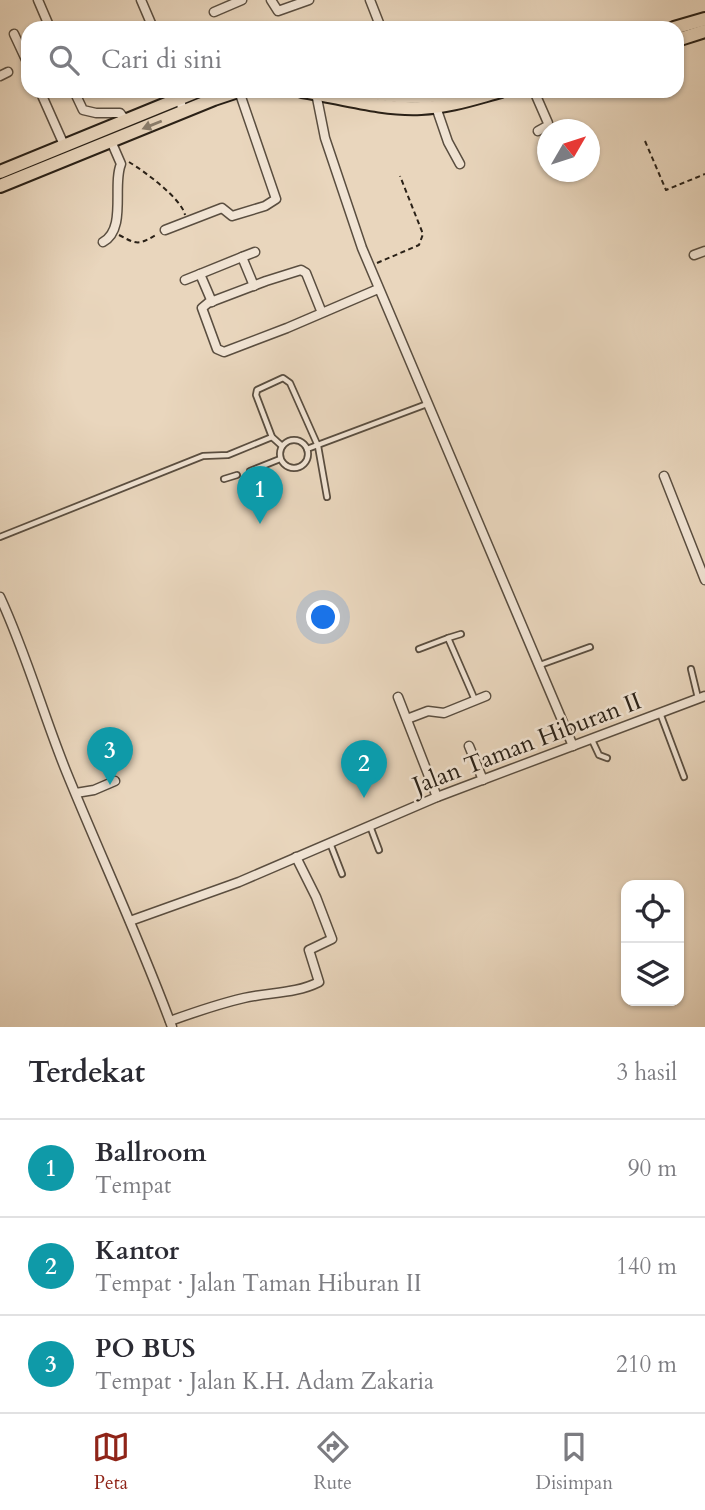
<!DOCTYPE html>
<html lang="id">
<head>
<meta charset="utf-8">
<style>
	:root { --surface:#fff; --page:#f2f2f3; --text:#2b2b33; --muted:#7c7c81; --line:#e1e1e2; --accent:#8f2418 }
	body { margin:0; font-family:Cardo,serif; background:var(--page); color:var(--text) }
	.controls { position:absolute; right:21px; bottom:21px; display:grid; overflow:hidden; border-radius:14px; box-shadow:0 2px 5px #0004 }
	.controls button { width:63px; height:63px; display:grid; place-items:center; padding:0; border:0; border-bottom:2px solid var(--line); background:var(--surface); color:var(--text); font:35px sans-serif }
	.compass { position:absolute; left:537px; top:119px; width:63px; height:63px; border-radius:50%; background:var(--surface); box-shadow:0 2px 5px #0004; rotate:51deg }
	.you { position:absolute; left:324px; top:618px; width:24px; height:24px; margin:-18px; border:5px solid #fff; border-radius:50%; background:#1a73e8; box-shadow:0 0 0 10px #1a73e833 }
	.badge { display:grid; place-items:center; width:46px; height:46px; border-radius:50%; background:var(--accent); color:#fff; font-size:23px; font-weight:700 }
	.pin { position:absolute; translate:-50% -58px; filter:drop-shadow(0 2px 4px #0008) }
	.pin::after { content:''; position:absolute; top:37px; width:24px; height:21px; background:inherit; clip-path:polygon(0 0,100% 0,50% 100%) }
	.list { margin:0; padding:0; list-style:none }
	h2 { display:flex; justify-content:space-between; align-items:center; height:91px; margin:0; padding:0 28px; font-size:30px }
	h2 small { font-size:23px; font-weight:400; color:var(--muted) }
	.list li { display:grid; grid-template-columns:46px 1fr auto; gap:21px; align-items:center; box-sizing:border-box; height:98px; padding:0 28px; border-top:2px solid var(--line) }
	.list b { display:block; font-size:26px; white-space:nowrap }
	.list p { margin:0; font-size:23px; white-space:nowrap; color:var(--muted) }
	.list em { font-size:23px; font-style:normal; color:var(--muted) }
	.icon { flex:none; width:38px; height:38px; fill:none; stroke:currentColor; stroke-width:2; stroke-linecap:round; stroke-linejoin:round }
	.map { position:relative; flex:none; width:705px; height:1027px; overflow:hidden }
	.search { position:absolute; background:var(--surface); box-shadow:0 2px 5px #0004; left:21px; right:21px; top:21px; height:77px; display:flex; align-items:center; gap:18px; box-sizing:border-box; padding:0 24px; border-radius:21px; color:var(--muted); font-size:26px }
	.sheet { height:385px; background:var(--surface) }
	nav { display:flex; justify-content:space-around; align-items:center; box-sizing:border-box; height:98px; border-top:2px solid var(--line); background:var(--surface); font-size:19px; color:var(--muted) }
	nav a { display:grid; justify-items:center; gap:4px }
	nav .on { color:var(--accent) }
	.map>svg:first-child { display:block }
</style>
</head>
<body>
<div class="map">
<svg width="705" height="1027" viewBox="0 0 705 1027">
	<rect width="100%" height="100%" fill="#e9d6bd"/>
	<filter id="stains"><feTurbulence type="fractalNoise" baseFrequency=".00286" numOctaves="4"/><feColorMatrix values="0 0 0 0 .2 0 0 0 0 .09 0 0 0 0 .02 0 0 0 .5 -.17"/></filter>
	<radialGradient id="worn" r=".72"><stop offset=".6" stop-color="#630" stop-opacity="0"/><stop offset="1" stop-color="#630" stop-opacity=".3"/></radialGradient>
	<g fill="none" stroke-linecap="round" stroke-linejoin="round">
		<g stroke="#5a4e40" stroke-width="8">
			<g id="lane">
				<circle cx="294" cy="454" r="14"/>
				<polyline points="282,446 272,437 256,395 257,390 283,378 290,383 318,446 327,497"/>
				<polyline points="307,449 427,404"/>
				<polyline points="250,471 280,459"/>
				<polyline points="224,479 237,475"/>
				<polyline points="0,537 203,456 228,455 272,437"/>
				<polyline points="461,634 448,638 475,700"/>
				<polyline points="419,649 448,638"/>
				<polyline points="540,665 590,647"/>
				<polyline points="691,669 698,698"/>
				<polyline points="660,713 684,777"/>
				<polyline points="592,740 599,755 607,758"/>
				<polyline points="370,826 379,850"/>
				<polyline points="330,843 342,874"/>
			</g>
		</g>
		<g stroke="#5a4e40" stroke-width="11">
			<g id="street">
				<polyline points="38,0 50,28"/>
				<polyline points="141,0 153,28"/>
				<polyline points="271,0 278,11 309,0"/>
				<polyline points="370,0 381,28"/>
				<polyline points="214,12 242,0"/>
				<polyline points="14,34 28,64"/>
				<polyline points="0,76 8,72"/>
				<polyline points="40,91 64,145"/>
				<polyline points="74,91 83,110 96,113 120,113 126,121"/>
				<polyline points="178,91 183,112"/>
				<polyline points="534,91 548,123 547,126 538,131"/>
				<polyline points="316,93 325,138 362,248 573,746"/>
				<polyline points="436,107 448,142 460,164"/>
				<polyline points="165,230 222,208 232,216 265,206 276,199 239,91"/>
				<path d="M103,242C127,229 112,185 121,164L111,141"/>
				<polyline points="694,255 705,251"/>
				<polyline points="242,257 255,252"/>
				<polyline points="185,280 200,274"/>
				<polyline points="212,302 200,274 242,257 254,286"/>
				<polyline points="322,313 306,273 301,270 266,281 208,303 202,308 217,349 224,352 287,328 378,289"/>
				<polyline points="664,476 705,580"/>
				<path d="M0,597C26,653 43,714 66,771C101,857 140,940 172,1027"/>
				<polyline points="398,697 437,797"/>
				<polyline points="407,719 428,711 444,713 486,696"/>
				<polyline points="469,746 483,780"/>
				<polyline points="76,793 94,790 115,781"/>
				<polyline points="130,921 239,882 437,797 705,696"/>
				<path d="M170,1021C195,1012 218,1004 244,998C270,992 295,994 319,982L309,950L332,939L316,897L296,857"/>
			</g>
		</g>
		<g stroke="#2a2117" stroke-width="16">
			<g id="primary">
				<polyline points="674,28 705,19"/>
				<polyline points="677,40 705,31"/>
				<path d="M302,91C340,97 382,110 421,108C449,107 475,98 501,91"/>
				<path d="M360,91C394,97 427,100 460,91"/>
				<polyline points="0,172 198,91"/>
				<polyline points="0,186 214,99 238,91"/>
			</g>
		</g>
		<g stroke="#2a2117" stroke-width="2" stroke-dasharray="5 3.5" stroke-linecap="butt">
			<polyline points="645,141 666,190 705,174"/>
			<path d="M129,162C144,171 182,199 185,215"/>
			<path d="M119,235C139,246 139,244 158,234"/>
			<polyline points="377,263 419,245 423,234 400,176"/>
		</g>
		<use href="#lane" stroke="#f1e4d4" stroke-width="4.5"/>
		<use href="#street" stroke="#f1e4d4" stroke-width="8"/>
		<use href="#primary" stroke="#e9d6bd" stroke-width="12"/>
	</g>
	<defs><path id="oneway-solid" d="M-6-.8H1V-3.2L6.5 0L1 3.2V.8H-6Z" transform="scale(1.75)"/></defs>
	<use fill="#8a7c6a" href="#oneway-solid" transform="translate(152 125) rotate(158)"/>
	<g text-anchor="middle" stroke-width="5" stroke-linejoin="round" paint-order="stroke">
		<g font-size="24" fill="#2a2117" stroke="#f1e4d4">
			<text transform="translate(527 743) rotate(-21)" y="8">Jalan Taman Hiburan II</text>
		</g>
	</g>
	<rect width="100%" height="100%" filter="url(#stains)"/>
	<rect width="100%" height="100%" fill="url(#worn)"/>
</svg>
<div class="controls">
<button><svg class="icon" aria-label="locate" viewBox="0 0 24 24"><circle cx="12" cy="12" r="6"/><path d="M12 2v4M12 18v4M2 12h4M18 12h4"/></svg></button>
<button><svg class="icon" aria-label="layers" viewBox="0 0 24 24"><path d="M12 4l9 5-9 5-9-5zM3 14l9 5 9-5"/></svg></button>
</div>
<svg class="compass" viewBox="-18 -18 36 36"><path d="M0-13l5 13h-10z" fill="#e53935"/><path d="M0 13l5-13h-10z" fill="#7c7c81"/></svg>
<div class="you"></div>
<div class="pin badge" style="left:260px;top:524px;background:#0f9aa8">1</div>
<div class="pin badge" style="left:364px;top:798px;background:#0f9aa8">2</div>
<div class="pin badge" style="left:110px;top:785px;background:#0f9aa8">3</div>
<div class="search"><svg class="icon" aria-label="search" viewBox="0 0 24 24"><circle cx="10" cy="10" r="6"/><path d="M15 15l6 6"/></svg>Cari di sini</div>
</div>
<section class="sheet">
<h2>Terdekat<small>3 hasil</small></h2>
<ul class="list">
<li><span class="badge" style="background:#0f9aa8">1</span><div><b>Ballroom</b><p>Tempat</p></div><em>90 m</em></li>
<li><span class="badge" style="background:#0f9aa8">2</span><div><b>Kantor</b><p>Tempat · Jalan Taman Hiburan II</p></div><em>140 m</em></li>
<li><span class="badge" style="background:#0f9aa8">3</span><div><b>PO BUS</b><p>Tempat · Jalan K.H. Adam Zakaria</p></div><em>210 m</em></li>
</ul>
</section>
<nav>
<a class="on"><svg class="icon" aria-label="map" viewBox="0 0 24 24"><path d="M3 6l6-2 6 2 6-2v14l-6 2-6-2-6 2zM9 4v14M15 6v14"/></svg>Peta</a>
<a><svg class="icon" aria-label="directions" viewBox="0 0 24 24"><path d="M12 3l9 9-9 9-9-9zM9 14v-3h6M13 9l2 2-2 2"/></svg>Rute</a>
<a><svg class="icon" aria-label="saved" viewBox="0 0 24 24"><path d="M7 4h10v16l-5-4-5 4z"/></svg>Disimpan</a>
</nav>
</body>
</html>
